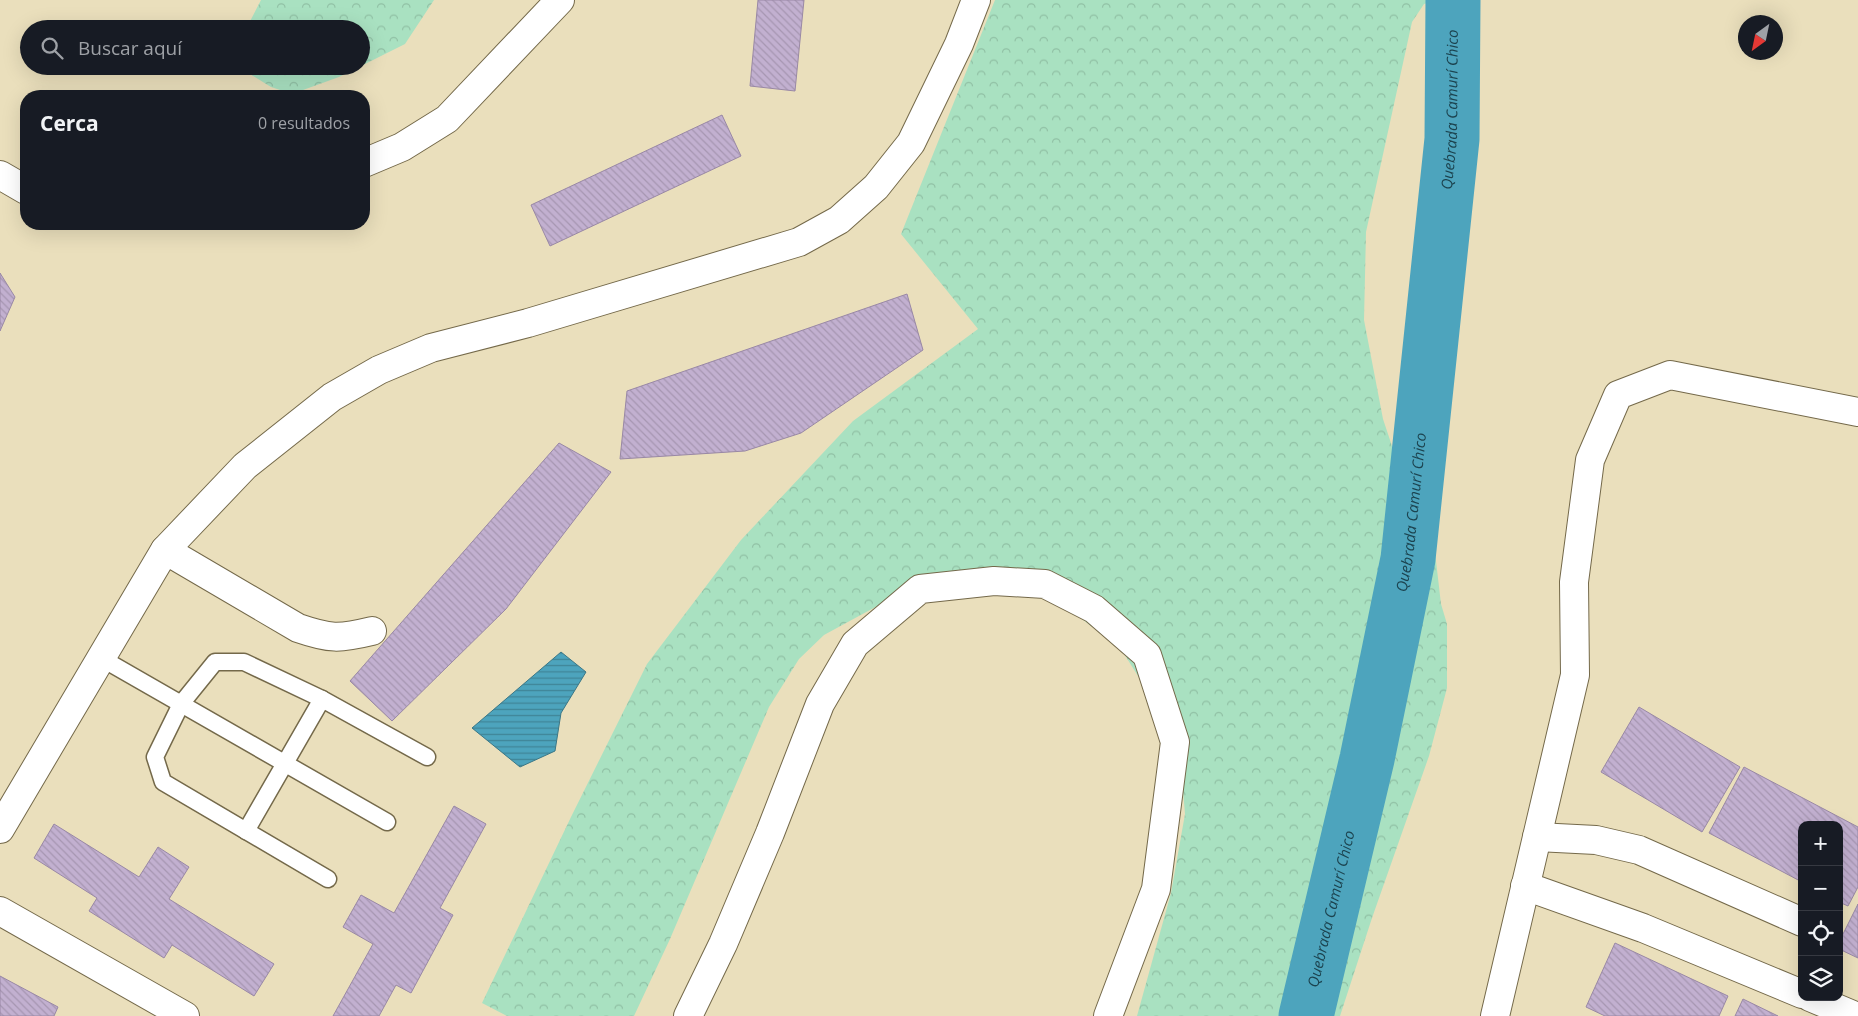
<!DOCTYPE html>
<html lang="es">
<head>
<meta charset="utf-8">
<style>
	:root { --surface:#171b24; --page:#242831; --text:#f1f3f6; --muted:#9ea1a6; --line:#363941 }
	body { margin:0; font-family:"Open Sans",sans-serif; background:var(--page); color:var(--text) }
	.controls { position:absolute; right:15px; bottom:15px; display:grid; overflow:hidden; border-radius:10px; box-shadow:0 5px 20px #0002 }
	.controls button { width:45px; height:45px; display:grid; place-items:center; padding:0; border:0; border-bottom:1px solid var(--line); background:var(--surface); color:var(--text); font:25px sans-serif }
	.compass { position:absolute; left:1738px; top:15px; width:45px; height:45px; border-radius:50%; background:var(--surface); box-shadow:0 5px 20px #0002; rotate:213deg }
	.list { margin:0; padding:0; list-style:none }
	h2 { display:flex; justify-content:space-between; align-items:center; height:65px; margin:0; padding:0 20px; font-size:21px }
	h2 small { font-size:16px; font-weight:400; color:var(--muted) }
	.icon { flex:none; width:28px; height:28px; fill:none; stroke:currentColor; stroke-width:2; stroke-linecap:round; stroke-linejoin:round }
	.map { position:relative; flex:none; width:1858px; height:1016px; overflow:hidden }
	.search { position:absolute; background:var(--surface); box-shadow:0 5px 20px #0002; left:20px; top:20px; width:350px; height:55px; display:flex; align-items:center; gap:12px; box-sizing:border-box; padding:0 18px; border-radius:28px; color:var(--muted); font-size:19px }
	.panel { position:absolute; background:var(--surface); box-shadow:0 5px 20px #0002; left:20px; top:90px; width:350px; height:140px; border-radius:20px }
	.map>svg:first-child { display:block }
</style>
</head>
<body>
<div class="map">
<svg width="1858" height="1016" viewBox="0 0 1858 1016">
	<defs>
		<pattern id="forest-crowns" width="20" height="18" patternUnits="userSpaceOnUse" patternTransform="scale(1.25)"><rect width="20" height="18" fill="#a9e1c1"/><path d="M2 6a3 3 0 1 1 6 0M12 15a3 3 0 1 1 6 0" fill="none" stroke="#90c0a4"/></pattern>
		<pattern id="water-rules" width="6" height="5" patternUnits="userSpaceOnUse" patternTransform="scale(1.25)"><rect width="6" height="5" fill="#4da4bd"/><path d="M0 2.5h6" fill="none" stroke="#3f8497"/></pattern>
		<pattern id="building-back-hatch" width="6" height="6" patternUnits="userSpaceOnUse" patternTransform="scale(1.25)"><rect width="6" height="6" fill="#c2b0d0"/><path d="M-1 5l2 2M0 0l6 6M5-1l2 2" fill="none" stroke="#a696b1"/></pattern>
	</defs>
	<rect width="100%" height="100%" fill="#eadfbc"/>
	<g fill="url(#forest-crowns)">
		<polygon points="261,0 434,0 405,44 361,66 361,29 246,29"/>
		<polygon points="995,0 1438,0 1424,4 1412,22 1366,232 1364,320 1383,419 1394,452 1399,474 1408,496 1421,510 1433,535 1441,604 1447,624 1447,688 1429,756 1372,918 1340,1016 1137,1016 1171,893 1185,814 1179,741 1121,649 1039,586 932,585 881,604 824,635 799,659 769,707 670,939 634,1016 507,1016 482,1003 571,817 647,664 741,540 853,421 978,329 901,234"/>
		<polygon points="248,66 360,66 339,77 292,94 271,87 250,74"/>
	</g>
	<polygon fill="url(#water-rules)" stroke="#3b7786" points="561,652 586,672 561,713 555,751 520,767 472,728"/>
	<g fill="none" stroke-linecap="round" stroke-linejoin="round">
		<path stroke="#4da4bd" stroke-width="55" id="s1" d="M1306,1016L1367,759L1408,559L1452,139L1453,0"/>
	</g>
	<g fill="url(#building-back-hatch)" stroke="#9988a5">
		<polygon points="758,0 804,0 795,91 750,86"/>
		<polygon points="722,115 741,156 550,246 531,205"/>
		<polygon points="0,273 15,297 0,331"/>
		<polygon points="907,294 923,350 801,433 745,451 620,459 627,391"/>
		<polygon points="559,443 611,472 506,609 392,721 350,681"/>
		<polygon points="1639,707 1740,767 1702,832 1601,772"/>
		<polygon points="1744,767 1858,827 1858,887 1848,906 1839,902 1839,825 1802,825 1802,882 1709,833"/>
		<polygon points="454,806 486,824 440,908 453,915 411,993 396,985 379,1016 333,1016 373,944 343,927 361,895 394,913"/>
		<polygon points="54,824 139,877 158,847 189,867 169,899 274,964 254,996 172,945 164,958 89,911 97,898 34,858"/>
		<polygon points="1858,904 1858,958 1839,949 1839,942"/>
		<polygon points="1615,943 1728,996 1719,1016 1605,1016 1586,1007"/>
		<polygon points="0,976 58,1007 54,1016 0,1016"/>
		<polygon points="1743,999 1778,1016 1735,1016"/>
	</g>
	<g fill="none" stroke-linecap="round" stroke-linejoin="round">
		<g stroke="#74694a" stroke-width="19">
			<g id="lane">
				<polyline points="101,658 387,822"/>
				<polyline points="246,831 322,699"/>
				<polyline points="328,879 163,782 155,757 181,704 215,662 244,662 322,699 427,757"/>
			</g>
		</g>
		<g stroke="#74694a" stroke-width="30">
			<g id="street">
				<polyline points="364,163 402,147 447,119 560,0"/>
				<polyline points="0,175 26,190"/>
				<path d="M165,550L298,628C330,639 339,639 372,631"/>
				<polyline points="0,829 165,550 245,466 332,397 379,370 431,348 528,323 799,242 839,220 876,187 911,143 959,44 976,0"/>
				<polyline points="1537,837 1596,840 1639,850 1802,922"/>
				<polyline points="1525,886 1643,928 1802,994"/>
				<polyline points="0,911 185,1016"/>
				<polyline points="1810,997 1855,1016"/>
				<polyline points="688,1016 723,944 770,833 820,704 855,644 920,589 994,581 1045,584 1094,609 1147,655 1175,742 1156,889 1108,1016"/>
				<polyline points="1495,1016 1575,675 1574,582 1590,460 1618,395 1670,375 1858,412"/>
			</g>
		</g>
		<use href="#lane" stroke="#fff" stroke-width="16"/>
		<use href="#street" stroke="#fff" stroke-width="28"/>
	</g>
	<g text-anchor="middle" stroke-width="4" stroke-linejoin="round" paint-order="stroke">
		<g font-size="15" font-style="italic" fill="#1c434f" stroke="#fff">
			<text dy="5" stroke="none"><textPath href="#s1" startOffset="920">Quebrada Camurí Chico</textPath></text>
			<text dy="5" stroke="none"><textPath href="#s1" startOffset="515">Quebrada Camurí Chico</textPath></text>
			<text dy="5" stroke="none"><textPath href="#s1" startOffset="110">Quebrada Camurí Chico</textPath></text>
		</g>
	</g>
</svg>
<div class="controls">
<button>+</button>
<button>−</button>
<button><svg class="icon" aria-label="locate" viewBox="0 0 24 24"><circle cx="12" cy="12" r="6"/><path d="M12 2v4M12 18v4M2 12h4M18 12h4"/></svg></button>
<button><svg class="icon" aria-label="layers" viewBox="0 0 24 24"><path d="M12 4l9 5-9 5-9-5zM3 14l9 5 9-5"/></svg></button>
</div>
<svg class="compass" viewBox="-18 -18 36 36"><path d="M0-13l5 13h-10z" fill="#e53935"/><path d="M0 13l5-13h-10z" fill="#9ea1a6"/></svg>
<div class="search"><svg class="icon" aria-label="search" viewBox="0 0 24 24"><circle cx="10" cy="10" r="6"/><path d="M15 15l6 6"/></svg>Buscar aquí</div>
<section class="panel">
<h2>Cerca<small>0 resultados</small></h2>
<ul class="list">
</ul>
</section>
</div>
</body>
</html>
